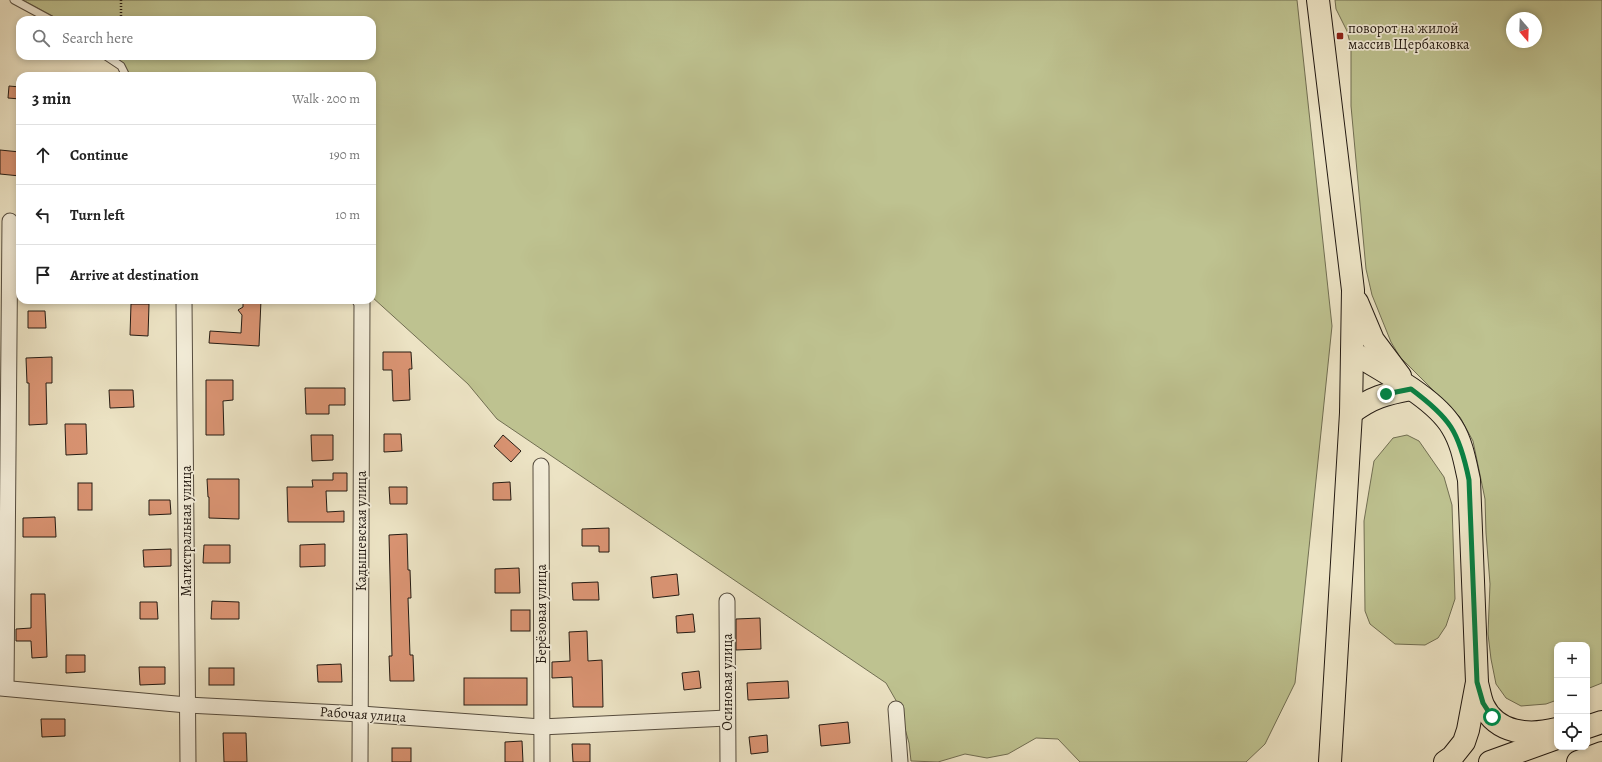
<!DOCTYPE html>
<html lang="en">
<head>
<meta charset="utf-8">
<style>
	:root { --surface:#fff; --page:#f2f2f2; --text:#222; --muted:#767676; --line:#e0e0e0 }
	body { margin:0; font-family:Alegreya,serif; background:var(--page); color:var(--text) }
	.controls { position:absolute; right:12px; bottom:12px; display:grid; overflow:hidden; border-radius:8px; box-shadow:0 2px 6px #0003 }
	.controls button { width:36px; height:36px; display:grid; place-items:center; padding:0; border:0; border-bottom:1px solid var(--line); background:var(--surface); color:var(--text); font:20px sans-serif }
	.compass { position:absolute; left:1506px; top:12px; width:36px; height:36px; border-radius:50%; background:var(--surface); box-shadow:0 2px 6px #0003; rotate:161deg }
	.stop { position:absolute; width:12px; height:12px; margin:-9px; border:3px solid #0b8043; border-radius:50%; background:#fff }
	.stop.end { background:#0b8043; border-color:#fff; box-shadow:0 1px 4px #0008 }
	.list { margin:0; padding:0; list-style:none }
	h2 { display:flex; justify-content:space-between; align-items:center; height:52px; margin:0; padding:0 16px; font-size:17px }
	h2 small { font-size:13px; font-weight:400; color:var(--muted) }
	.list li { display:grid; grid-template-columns:26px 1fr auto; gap:12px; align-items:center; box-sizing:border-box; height:60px; padding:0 16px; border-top:1px solid var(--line) }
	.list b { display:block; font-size:15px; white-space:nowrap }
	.list em { font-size:13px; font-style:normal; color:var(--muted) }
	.icon { flex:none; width:22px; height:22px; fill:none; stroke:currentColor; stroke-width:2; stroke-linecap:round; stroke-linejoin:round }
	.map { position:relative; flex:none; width:1602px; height:762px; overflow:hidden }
	.search { position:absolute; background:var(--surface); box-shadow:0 2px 6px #0003; left:16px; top:16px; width:360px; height:44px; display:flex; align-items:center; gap:10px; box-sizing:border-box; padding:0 14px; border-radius:12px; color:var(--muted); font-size:15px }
	.panel { position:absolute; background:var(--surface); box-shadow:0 2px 6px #0003; left:16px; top:72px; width:360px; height:232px; border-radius:12px }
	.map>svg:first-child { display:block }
</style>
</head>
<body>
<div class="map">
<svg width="1602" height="762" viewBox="0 0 1602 762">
	<rect width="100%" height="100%" fill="#ece3c4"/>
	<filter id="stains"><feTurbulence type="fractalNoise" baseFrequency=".005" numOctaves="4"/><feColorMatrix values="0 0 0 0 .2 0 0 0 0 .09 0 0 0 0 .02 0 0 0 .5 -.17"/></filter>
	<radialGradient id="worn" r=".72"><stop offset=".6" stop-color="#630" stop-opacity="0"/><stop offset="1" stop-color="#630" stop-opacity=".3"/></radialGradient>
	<g fill="#bec290" stroke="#716e52" fill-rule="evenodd">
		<polygon points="23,0 1297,0 1332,326 1295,683 1265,744 1246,762 1080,762 1058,739 1036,738 1008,754 987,758 965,754 938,762 911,761 909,743 898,704 886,683 497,419 468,384 372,297 372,76 128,76 119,59 115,56 372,56 372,20 60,20"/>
		<path d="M1335,0H1602V683L1587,689V645H1557V700L1546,704L1521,706L1506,698L1496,684L1491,659L1488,634L1490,584L1486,533L1485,499L1473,441L1460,417L1400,357L1391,342L1372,295L1366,269L1351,106V47L1347,31L1336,9ZM1512,18H1536V42H1512Z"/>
		<polygon points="1407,435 1419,441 1444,477 1452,505 1455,599 1446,626 1438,638 1425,645 1395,644 1370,624 1365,611 1364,521 1374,461 1393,438"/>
	</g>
	<g fill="#da9473" stroke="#241b13">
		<polygon points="9,86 20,87 20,99 8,98"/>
		<polygon points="0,150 20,152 20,176 0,174"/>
		<polygon points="243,300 261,300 259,346 209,343 210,331 241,333 242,315 238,310 243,307"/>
		<polygon points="131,304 149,304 148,336 130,335"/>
		<polygon points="28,311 45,311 46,328 28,328"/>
		<polygon points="383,352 411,352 412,369 409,369 410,400 393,401 392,370 383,370"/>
		<polygon points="52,357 52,383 46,383 47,424 29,425 29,383 27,383 26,358"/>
		<polygon points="206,380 233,380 233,400 223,401 224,435 206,435"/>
		<polygon points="305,388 345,388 345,405 329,405 329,414 306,414"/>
		<polygon points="109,390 133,390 134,407 110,408"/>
		<polygon points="65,424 86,424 87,454 66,455"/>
		<polygon points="384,434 401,434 402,451 384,452"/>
		<polygon points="311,435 333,435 333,460 312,461"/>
		<polygon points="503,435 521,451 511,462 494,446"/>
		<polygon points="333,473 347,473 347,491 326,491 327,512 344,511 344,522 288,522 287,487 313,487 312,480 333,480"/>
		<polygon points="207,479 239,479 239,519 209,518 209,497 208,497"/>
		<polygon points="510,482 511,500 493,500 493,483"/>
		<rect x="78" y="483" width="14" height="27"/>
		<polygon points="389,487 407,487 407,504 390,504"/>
		<polygon points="149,500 170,500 171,514 149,515"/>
		<polygon points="55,517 56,537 23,537 23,518"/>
		<polygon points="609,528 609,552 599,552 599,546 582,546 582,529"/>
		<polygon points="407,534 408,570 410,570 411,598 408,598 410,655 413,655 414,681 390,681 389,656 392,656 389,535"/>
		<polygon points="325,544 325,566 300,567 300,545"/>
		<polygon points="204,545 230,545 230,563 203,563"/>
		<polygon points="171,549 171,566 144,567 143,550"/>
		<polygon points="519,568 520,593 495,593 495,569"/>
		<polygon points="677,574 679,595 653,598 651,577"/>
		<polygon points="598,582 599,600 573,600 572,583"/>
		<polygon points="31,594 45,594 47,657 32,658 31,641 16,641 16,629 31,628"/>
		<polygon points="212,601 239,602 239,619 211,619"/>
		<polygon points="140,602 157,602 158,619 140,619"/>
		<rect x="511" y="610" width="19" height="21"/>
		<polygon points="693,614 695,632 677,633 676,616"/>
		<polygon points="760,618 761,649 736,650 736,619"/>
		<polygon points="587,631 588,661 602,660 603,707 573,707 572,677 552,678 552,662 570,661 569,632"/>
		<polygon points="66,655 85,655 85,672 66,673"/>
		<polygon points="341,664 342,682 318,682 317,665"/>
		<polygon points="139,667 165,667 165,684 140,685"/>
		<rect x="209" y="668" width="25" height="17"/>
		<polygon points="699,671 701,688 684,690 682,673"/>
		<rect x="464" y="678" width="63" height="27"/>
		<polygon points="788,681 789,698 748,700 747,683"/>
		<polygon points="41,719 65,719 65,736 42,737"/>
		<polygon points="848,722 850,743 821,746 819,725"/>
		<polygon points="223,733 246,733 247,762 224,762"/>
		<polygon points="767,735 768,752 751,754 749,737"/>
		<polygon points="522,741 523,762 505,762 505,742"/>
		<polygon points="572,744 590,744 590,762 573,762"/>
		<rect x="392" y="748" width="19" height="14"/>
	</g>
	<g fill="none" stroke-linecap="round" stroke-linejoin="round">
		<g stroke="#564d3f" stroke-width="9">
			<g id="service">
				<polyline points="14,0 51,20"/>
				<polyline points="106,56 121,66 126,76"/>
			</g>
		</g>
		<g stroke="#564d3f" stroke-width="17">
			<g id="minor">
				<polyline points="184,300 188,762"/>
				<polyline points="360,300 362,303 360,762"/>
				<polyline points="541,466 542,762"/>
				<polyline points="727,601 728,762"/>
				<polyline points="0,688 187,705 361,714 541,727 727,718"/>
				<polyline points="6,688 10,221"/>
				<polyline points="896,709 900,762"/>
			</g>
		</g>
		<g stroke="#241b13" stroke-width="24">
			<g id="primary">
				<polyline points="1318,0 1353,290 1351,413 1330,762"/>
				<polyline points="1357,302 1373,340 1400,376"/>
				<path d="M1352,352C1382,371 1434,397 1452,427C1462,443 1465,462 1469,480L1477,682L1468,730L1464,742L1452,757L1445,762"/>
				<path d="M1351,413C1372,397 1385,394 1411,389"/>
				<path d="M1477,683C1479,690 1480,698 1483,705C1497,734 1529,736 1557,729"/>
			</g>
		</g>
		<g stroke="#241b13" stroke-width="24">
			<g id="trunk">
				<polyline points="1587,727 1602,722"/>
				<polyline points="1490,762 1557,738"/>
				<polyline points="1578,762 1602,753"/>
			</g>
		</g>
		<polyline stroke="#241b13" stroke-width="2.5" stroke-dasharray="1 2" stroke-linecap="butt" points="121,0 121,20"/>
		<use href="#service" stroke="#f3edd9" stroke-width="7"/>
		<use href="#minor" stroke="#f3edd9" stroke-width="15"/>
		<use href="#primary" stroke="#ece3c4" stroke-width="22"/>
		<use href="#trunk" stroke="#ece3c4" stroke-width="22"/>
	</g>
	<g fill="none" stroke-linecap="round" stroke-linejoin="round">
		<path stroke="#0b8043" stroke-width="5" d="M1386,394L1411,389C1450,418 1459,431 1469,480L1477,682L1483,703L1492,717"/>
	</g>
	<rect fill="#8f2418" stroke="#f3edd9" stroke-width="1.5" x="1336" y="32" width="8" height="8" rx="2"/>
	<g text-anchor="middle" stroke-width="3.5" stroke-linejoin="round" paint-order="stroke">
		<g font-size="14" fill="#241b13" stroke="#f3edd9" text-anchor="start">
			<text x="1348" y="33">поворот на жилой<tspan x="1348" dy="16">массив Щербаковка</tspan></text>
		</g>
		<g font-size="14" fill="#241b13" stroke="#f3edd9">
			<text transform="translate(186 531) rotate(-90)" y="5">Магистральная улица</text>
			<text transform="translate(361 531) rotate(-90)" y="5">Кадышевская улица</text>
			<text transform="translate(541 614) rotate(-90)" y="5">Берёзовая улица</text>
			<text transform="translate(727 682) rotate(-90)" y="5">Осиновая улица</text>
			<text transform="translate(363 714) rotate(4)" y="5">Рабочая улица</text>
		</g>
	</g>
	<rect width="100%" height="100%" filter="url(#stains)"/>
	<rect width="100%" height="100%" fill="url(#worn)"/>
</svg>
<div class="controls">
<button>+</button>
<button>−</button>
<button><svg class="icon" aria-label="locate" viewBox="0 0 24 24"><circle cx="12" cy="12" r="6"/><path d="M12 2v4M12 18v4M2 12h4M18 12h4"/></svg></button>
</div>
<svg class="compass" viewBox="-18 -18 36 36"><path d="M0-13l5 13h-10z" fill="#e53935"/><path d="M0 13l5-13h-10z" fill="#767676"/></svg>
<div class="stop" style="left:1492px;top:717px"></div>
<div class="stop end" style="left:1386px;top:394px"></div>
<div class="search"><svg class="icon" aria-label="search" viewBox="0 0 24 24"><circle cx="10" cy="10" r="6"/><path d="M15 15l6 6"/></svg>Search here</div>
<section class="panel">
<h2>3 min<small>Walk · 200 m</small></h2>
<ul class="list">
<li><svg class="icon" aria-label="ahead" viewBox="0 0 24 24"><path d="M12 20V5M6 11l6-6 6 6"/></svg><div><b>Continue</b></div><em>190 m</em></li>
<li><svg class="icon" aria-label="left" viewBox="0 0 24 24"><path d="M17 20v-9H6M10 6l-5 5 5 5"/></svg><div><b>Turn left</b></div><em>10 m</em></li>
<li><svg class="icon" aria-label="arrive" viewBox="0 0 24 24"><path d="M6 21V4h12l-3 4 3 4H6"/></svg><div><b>Arrive at destination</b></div></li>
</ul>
</section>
</div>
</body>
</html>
